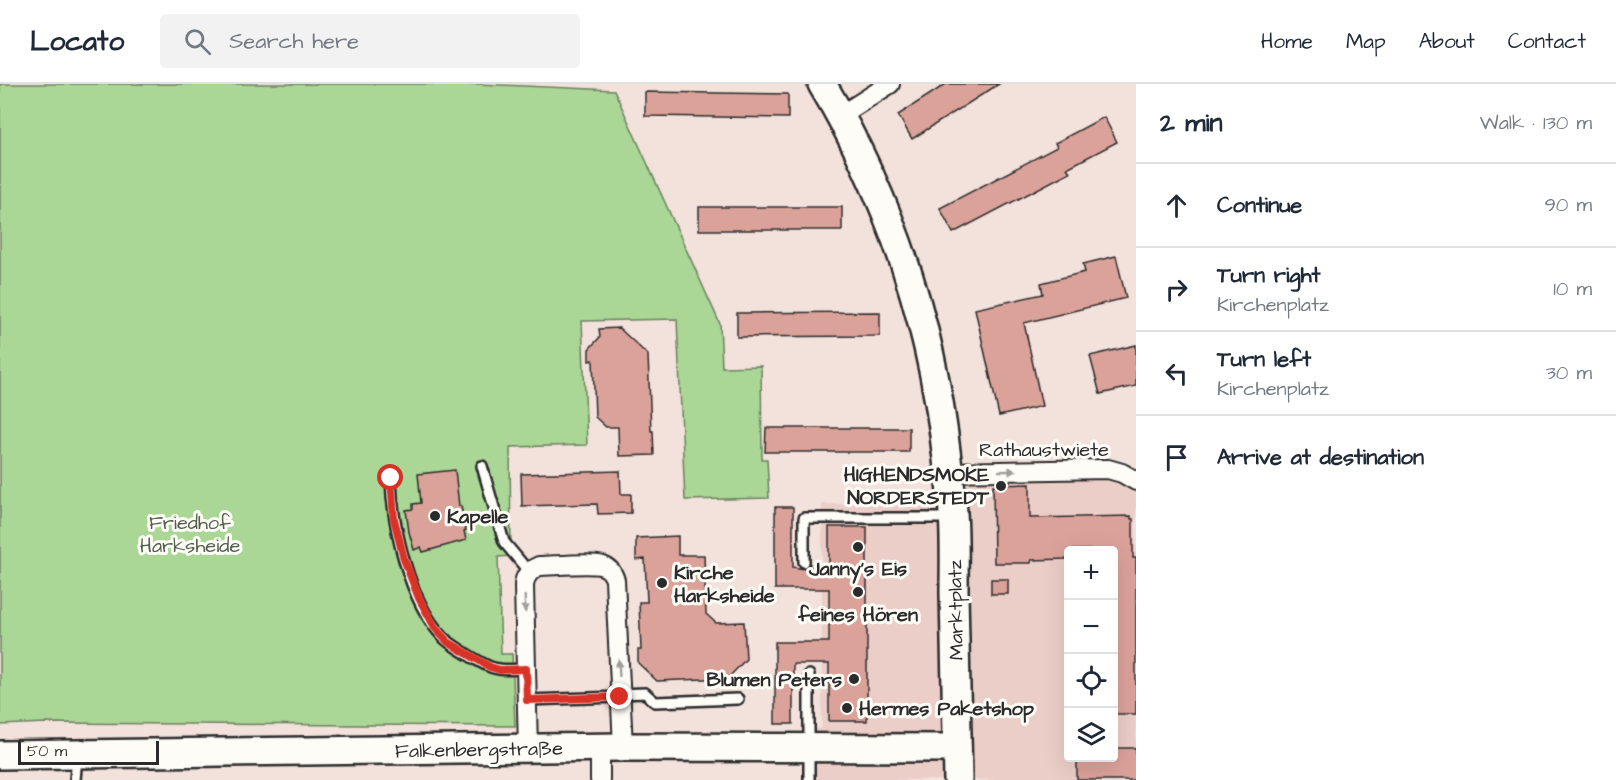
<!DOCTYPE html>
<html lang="en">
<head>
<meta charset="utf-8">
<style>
	:root { --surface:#fff; --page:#f2f2f3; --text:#1f2937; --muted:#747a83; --line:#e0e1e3 }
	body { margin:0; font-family:"Architects Daughter",sans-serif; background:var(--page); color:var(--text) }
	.controls { position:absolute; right:18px; bottom:18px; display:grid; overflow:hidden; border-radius:6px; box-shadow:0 6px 24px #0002 }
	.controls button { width:54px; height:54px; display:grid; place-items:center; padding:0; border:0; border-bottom:2px solid var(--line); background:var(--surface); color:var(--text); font:30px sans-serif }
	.scale { position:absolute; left:18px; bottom:15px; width:141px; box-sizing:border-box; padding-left:6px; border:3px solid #2b2b2b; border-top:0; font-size:16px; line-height:21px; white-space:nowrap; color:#2b2b2b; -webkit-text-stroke:4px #fdfcf7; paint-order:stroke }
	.stop { position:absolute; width:18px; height:18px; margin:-14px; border:4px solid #d93025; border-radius:50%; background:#fff }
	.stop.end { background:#d93025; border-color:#fff; box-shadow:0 2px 6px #0008 }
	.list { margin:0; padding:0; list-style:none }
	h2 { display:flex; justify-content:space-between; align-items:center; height:78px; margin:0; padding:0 24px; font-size:26px }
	h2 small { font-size:20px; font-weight:400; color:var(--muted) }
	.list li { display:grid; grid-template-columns:39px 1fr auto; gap:18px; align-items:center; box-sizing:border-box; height:84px; padding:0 24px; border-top:2px solid var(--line) }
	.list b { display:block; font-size:22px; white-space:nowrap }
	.list p { margin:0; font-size:20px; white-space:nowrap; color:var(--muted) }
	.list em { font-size:20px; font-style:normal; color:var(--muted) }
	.icon { flex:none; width:33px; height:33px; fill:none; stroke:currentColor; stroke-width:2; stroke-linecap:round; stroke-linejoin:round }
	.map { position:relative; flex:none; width:1136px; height:696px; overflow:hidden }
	header { display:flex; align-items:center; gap:36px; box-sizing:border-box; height:84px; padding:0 30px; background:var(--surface); border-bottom:2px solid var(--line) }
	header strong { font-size:28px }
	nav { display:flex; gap:33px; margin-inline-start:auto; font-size:21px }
	.search { width:420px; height:54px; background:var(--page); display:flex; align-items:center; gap:15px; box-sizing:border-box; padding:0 21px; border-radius:6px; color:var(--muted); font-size:22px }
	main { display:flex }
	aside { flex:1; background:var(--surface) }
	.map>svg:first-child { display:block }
</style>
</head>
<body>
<header>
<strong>Locato</strong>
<div class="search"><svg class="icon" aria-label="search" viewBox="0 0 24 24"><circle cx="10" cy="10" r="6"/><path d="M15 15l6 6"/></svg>Search here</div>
<nav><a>Home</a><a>Map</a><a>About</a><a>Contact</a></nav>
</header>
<main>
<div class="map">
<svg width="1136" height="696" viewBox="0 0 1136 696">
	<rect width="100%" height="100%" fill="#f3e1db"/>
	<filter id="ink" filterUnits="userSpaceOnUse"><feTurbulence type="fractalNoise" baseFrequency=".0167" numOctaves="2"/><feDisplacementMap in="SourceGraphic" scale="12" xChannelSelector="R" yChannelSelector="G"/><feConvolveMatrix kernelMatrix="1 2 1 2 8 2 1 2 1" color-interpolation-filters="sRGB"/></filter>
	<g filter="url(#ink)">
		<path fill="#eccec8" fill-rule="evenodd" d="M1108,387L1136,399V696H804V645L822,644V420H956V389ZM1068,466H1114V674H1068Z"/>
		<polygon fill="#aad795" stroke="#6a8160" stroke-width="1.5" points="0,0 477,0 614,6 720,240 722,283 761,282 762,375 767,375 769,414 685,416 677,235 582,237 587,361 510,363 511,472 498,473 501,570 512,570 515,642 46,639 0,641"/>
		<g fill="#dba29a" stroke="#2b2b2b" stroke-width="1.5">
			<polygon points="946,0 999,0 912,55 898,31"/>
			<polygon points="645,8 788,10 788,34 645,32"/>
			<polygon points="1104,33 1117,58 1067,84 1070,88 953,149 940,124 1057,63 1055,59"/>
			<rect x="699" y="123" width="143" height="23"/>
			<polygon points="1116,172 1126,214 1024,239 1042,322 999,332 975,225 1043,210 1041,199 1085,188 1083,180"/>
			<polygon points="880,228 880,252 737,253 737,229"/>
			<polygon points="619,244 648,271 651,347 653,347 654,371 619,372 618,343 606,343 595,333 593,276 589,277 589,265 600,253 599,245"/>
			<polygon points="1136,261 1136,302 1100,310 1090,272"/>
			<polygon points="766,344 909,344 909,368 765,368"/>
			<polygon points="455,386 459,422 461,422 466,446 464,447 466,456 423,468 421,463 414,466 409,448 406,426 413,425 413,420 421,419 418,390"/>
			<polygon points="620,387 621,410 631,410 631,429 598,430 597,420 522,422 521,390"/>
			<polygon points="1030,400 1030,434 1131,432 1131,435 1133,435 1133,474 1136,474 1136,630 1113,630 1113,466 1068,466 1068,475 1031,476 1031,479 994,479 993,401"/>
			<polygon points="775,423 793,423 793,483 805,485 809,483 829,483 829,443 867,443 867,637 829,637 829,580 793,580 793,640 775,640 775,558 829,558 829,505 775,505"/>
			<polygon points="678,452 678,471 704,471 706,530 716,539 744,538 746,575 728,594 657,597 638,579 638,566 641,566 639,518 647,518 645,475 636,476 636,454"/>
			<rect x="991" y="495" width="17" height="15"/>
			<polygon points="1113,664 1136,664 1136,696 1077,696 1077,674 1113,674"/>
		</g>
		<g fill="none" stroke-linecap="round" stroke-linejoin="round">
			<g stroke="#2b2b2b" stroke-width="14">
				<g id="lane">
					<polyline points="482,382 504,458 529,488"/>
					<path d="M391,394C392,441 409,518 443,553C451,561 461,566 470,572C477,576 485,582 494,584C504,587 516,585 526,585"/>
					<polyline points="804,478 804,434 951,434"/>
					<polyline points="809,591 809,696"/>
					<polyline points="620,610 645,609 655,618 738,615"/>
					<polyline points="527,616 620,613"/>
					<polyline points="75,696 77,672"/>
				</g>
			</g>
			<g stroke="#2b2b2b" stroke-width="22">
				<g id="street">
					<polyline points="841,31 890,0"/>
					<polyline points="948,388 1108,385 1122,389 1136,397"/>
					<polyline points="600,664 600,696"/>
					<path d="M528,665L524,502C524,492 530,486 539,482C552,482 593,478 603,482C609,484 613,489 615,496L623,663"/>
				</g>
			</g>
			<g stroke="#2b2b2b" stroke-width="32">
				<g id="secondary">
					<path d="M822,0C892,117 932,240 947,375C949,393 952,411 953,429C955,456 954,483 954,510C955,572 957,634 958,696"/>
					<polyline points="0,671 623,663 957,664"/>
				</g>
			</g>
			<use href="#lane" stroke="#fdfcf7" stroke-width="9"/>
			<use href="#street" stroke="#fdfcf7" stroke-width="18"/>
			<use href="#secondary" stroke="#fdfcf7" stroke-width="27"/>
		</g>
		<defs><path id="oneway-solid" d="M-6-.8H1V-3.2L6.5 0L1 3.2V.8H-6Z" transform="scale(1.5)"/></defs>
		<g fill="#9e9e9b">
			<use href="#oneway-solid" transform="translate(1007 387) rotate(-1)"/>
			<use href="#oneway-solid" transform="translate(525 520) rotate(88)"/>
			<use href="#oneway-solid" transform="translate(619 584) rotate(-93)"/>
		</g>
	</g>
	<g fill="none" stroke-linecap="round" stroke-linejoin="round" filter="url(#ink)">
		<polyline stroke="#d93025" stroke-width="8" points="391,394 394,435 404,475 419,514 436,545 448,558 490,583 500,586 526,585 527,616 620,613"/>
	</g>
	<g fill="#2b2b2b" stroke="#fdfcf7" stroke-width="2">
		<circle cx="1001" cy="402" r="6"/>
		<circle cx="435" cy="432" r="6"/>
		<circle cx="858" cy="463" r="6"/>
		<circle cx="662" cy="499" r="6"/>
		<circle cx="858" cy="508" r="6"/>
		<circle cx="854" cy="595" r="6"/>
		<circle cx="847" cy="624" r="6"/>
	</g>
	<g text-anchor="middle" stroke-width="6" stroke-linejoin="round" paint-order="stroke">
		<g font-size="20" fill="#2b2b2b" stroke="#fdfcf7">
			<text x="1044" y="372">Rathaustwiete</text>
			<text transform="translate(955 526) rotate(-91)" y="7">Marktplatz</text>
			<text transform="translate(479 665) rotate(-1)" y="7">Falkenbergstraße</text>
		</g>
		<g font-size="20" font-weight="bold" fill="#2b2b2b" stroke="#fdfcf7" text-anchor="start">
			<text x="989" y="397" text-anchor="end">HIGHENDSMOKE<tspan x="989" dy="23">NORDERSTEDT</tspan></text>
			<text x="447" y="439">Kapelle</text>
			<text x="858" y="491" text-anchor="middle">Janny's Eis</text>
			<text x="674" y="495">Kirche<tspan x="674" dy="23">Harksheide</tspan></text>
			<text x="858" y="537" text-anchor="middle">feines Hören</text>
			<text x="842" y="602" text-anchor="end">Blumen Peters</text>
			<text x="859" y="631">Hermes Paketshop</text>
		</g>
		<g font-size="20" fill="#515f4b" stroke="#fdfcf7">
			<text x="190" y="445">Friedhof<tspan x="190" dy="23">Harksheide</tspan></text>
		</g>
	</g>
</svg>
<div class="controls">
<button>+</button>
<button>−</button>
<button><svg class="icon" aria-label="locate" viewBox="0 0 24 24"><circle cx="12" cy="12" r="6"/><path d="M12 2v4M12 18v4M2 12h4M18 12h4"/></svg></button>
<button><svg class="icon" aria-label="layers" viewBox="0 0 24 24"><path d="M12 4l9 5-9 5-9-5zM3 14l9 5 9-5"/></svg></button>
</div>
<div class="scale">50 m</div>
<div class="stop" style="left:391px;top:394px"></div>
<div class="stop end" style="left:620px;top:613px"></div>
</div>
<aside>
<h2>2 min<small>Walk · 130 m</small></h2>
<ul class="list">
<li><svg class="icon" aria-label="ahead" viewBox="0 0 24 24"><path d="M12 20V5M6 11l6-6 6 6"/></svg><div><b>Continue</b></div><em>90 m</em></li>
<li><svg class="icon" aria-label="right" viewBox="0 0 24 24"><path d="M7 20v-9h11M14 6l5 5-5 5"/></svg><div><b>Turn right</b><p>Kirchenplatz</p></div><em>10 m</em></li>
<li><svg class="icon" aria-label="left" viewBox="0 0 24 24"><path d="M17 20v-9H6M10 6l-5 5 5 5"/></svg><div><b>Turn left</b><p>Kirchenplatz</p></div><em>30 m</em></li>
<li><svg class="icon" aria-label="arrive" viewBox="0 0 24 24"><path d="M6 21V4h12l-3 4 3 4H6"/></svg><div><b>Arrive at destination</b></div></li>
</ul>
</aside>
</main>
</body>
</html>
